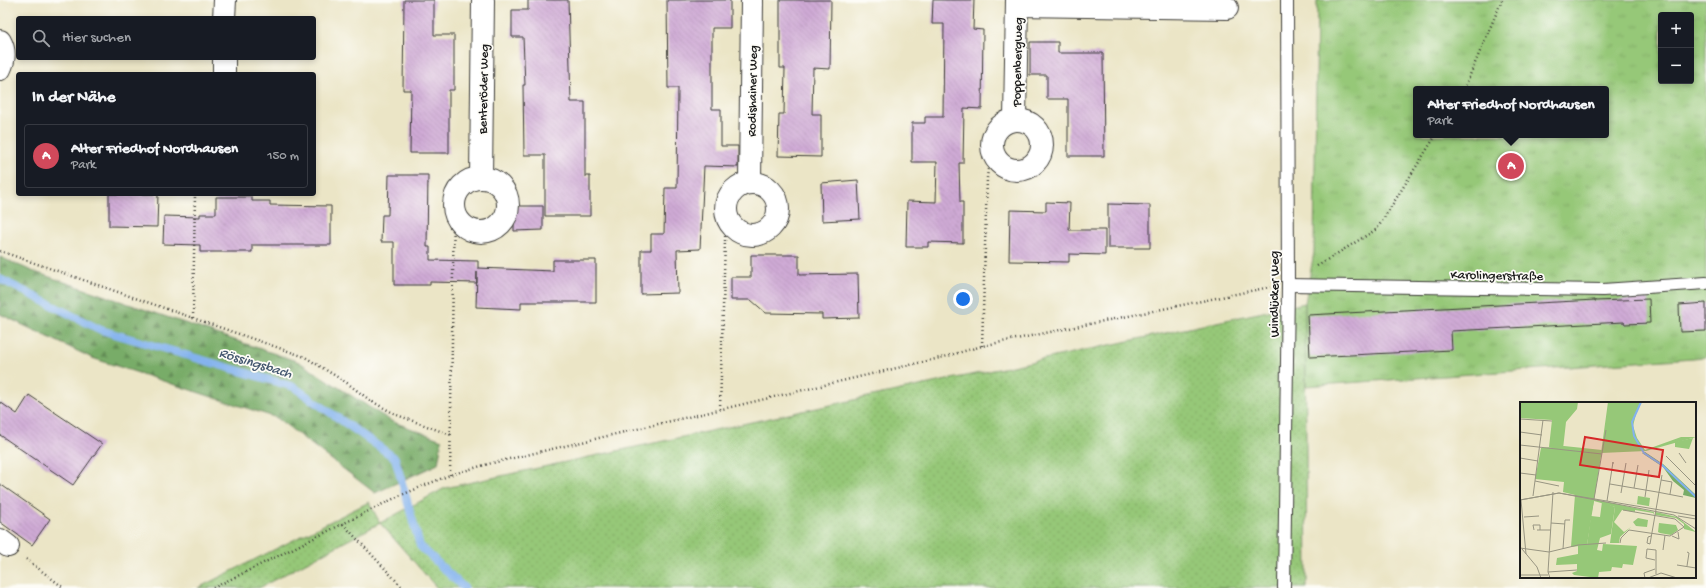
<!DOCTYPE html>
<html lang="de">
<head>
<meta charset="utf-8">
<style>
	:root { --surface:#171b24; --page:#242831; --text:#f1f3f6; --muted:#9ea1a6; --line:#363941; --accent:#d1495b }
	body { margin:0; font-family:"Gochi Hand",sans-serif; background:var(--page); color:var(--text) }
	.controls { position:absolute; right:12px; top:12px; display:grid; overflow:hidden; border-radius:4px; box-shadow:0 2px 6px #0003 }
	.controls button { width:36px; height:36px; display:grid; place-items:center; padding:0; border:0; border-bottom:1px solid var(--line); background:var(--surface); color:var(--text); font:20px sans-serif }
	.you { position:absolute; left:963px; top:299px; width:14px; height:14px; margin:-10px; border:3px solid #fff; border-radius:50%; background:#1a73e8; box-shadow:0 0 0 6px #1a73e833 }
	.badge { display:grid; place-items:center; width:26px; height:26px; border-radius:50%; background:var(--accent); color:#fff; font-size:13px; font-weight:700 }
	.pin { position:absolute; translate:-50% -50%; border:2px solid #fff; box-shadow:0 1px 4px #0006 }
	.popup { position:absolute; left:1413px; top:86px; width:196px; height:52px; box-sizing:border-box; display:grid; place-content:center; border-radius:4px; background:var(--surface); filter:drop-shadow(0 1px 3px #0005); font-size:13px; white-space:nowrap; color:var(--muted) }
	.popup b { font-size:15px; color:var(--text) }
	.popup::after { content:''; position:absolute; left:50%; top:100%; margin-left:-8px; border:8px solid transparent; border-top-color:var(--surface) }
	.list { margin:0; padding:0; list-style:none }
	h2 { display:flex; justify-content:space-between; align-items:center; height:52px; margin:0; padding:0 16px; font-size:17px }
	h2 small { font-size:13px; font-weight:400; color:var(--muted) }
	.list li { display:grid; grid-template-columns:26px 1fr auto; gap:12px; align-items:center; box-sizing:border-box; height:64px; margin:0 8px 8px; padding:0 8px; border:1px solid var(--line); border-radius:4px }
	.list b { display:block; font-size:15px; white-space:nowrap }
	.list p { margin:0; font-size:13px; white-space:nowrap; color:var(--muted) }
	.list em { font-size:13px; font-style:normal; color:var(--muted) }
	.icon { flex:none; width:22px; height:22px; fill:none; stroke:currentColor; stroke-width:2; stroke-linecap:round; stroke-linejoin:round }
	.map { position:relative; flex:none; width:1706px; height:588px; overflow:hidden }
	.search { position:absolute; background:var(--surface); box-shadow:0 2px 6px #0003; left:16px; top:16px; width:300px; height:44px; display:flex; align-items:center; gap:10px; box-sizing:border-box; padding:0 14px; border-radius:4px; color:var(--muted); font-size:15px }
	.panel { position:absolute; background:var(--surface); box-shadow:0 2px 6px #0003; left:16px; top:72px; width:300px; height:124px; border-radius:4px }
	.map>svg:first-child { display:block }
</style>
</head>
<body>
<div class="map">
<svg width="1706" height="588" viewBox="0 0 1706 588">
	<defs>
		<pattern id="grass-dots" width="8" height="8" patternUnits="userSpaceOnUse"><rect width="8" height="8" fill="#96c878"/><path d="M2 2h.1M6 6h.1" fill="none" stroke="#81ab67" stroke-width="1.8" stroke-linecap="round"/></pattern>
		<pattern id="forest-firs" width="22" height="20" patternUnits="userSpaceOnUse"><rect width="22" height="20" fill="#78ac68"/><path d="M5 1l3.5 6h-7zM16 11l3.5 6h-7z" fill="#628b55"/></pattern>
		<pattern id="park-tufts" width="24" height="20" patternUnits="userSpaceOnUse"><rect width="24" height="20" fill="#96c878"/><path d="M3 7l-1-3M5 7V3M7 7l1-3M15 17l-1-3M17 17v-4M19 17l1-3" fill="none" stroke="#81ab67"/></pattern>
		<pattern id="building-back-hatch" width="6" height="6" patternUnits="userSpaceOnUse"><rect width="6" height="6" fill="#cfaad5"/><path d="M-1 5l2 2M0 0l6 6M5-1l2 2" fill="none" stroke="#b192b6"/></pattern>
	</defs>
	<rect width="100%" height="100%" fill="#fdfcf7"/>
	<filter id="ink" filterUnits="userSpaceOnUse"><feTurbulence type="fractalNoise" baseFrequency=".025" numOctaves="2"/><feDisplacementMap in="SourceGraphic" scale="8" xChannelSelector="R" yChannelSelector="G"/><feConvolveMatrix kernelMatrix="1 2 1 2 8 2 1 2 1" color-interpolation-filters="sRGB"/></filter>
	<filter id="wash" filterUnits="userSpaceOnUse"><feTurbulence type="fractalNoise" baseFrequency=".012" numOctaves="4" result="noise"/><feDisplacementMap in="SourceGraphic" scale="16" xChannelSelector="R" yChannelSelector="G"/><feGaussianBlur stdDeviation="0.9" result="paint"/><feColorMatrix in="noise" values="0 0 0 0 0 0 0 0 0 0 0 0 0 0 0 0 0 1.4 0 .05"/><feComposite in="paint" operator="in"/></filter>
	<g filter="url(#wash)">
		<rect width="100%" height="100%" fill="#ebe5c6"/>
		<polygon fill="url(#grass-dots)" stroke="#59724a" points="1305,303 1307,588 437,588 380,523 259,588 198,588 369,502 380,523 445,488"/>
		<polygon fill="url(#forest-firs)" stroke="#4a6442" points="0,257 32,271 299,362 391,421 442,440 438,464 375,493 277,418 92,358 0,314"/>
		<path fill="url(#park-tufts)" stroke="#59724a" fill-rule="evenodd" d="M1317,0H1706V357L1306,386L1305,303L1314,252ZM1661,15H1691V81H1661ZM1416,89H1606V135H1416Z"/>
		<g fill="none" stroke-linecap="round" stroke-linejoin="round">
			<polyline stroke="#83b2ed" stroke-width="8" points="0,279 101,330 294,387 395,458 420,546 464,588"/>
		</g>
		<g id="blocks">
			<g fill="url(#building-back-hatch)">
				<polygon points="404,0 434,0 434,35 454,35 454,90 449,90 449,153 410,153 411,90 403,90"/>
				<polygon points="528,0 568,0 571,102 585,102 585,176 590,176 590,216 545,216 545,155 524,155 523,85 525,85 523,37 512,37 512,10 528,10"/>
				<polygon points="667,0 730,0 730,28 712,28 712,109 721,109 721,146 738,146 738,167 704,166 700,249 677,250 678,293 641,294 641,250 651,250 651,234 664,234 665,188 677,188 678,88 668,88"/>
				<polygon points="780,0 831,0 830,69 813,68 812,114 821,114 821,157 778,156 779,114 784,114 785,68 780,68"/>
				<polygon points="933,0 974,0 973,29 983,30 982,109 964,108 963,163 959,163 960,202 963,202 963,243 928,242 928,247 906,247 907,201 936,202 937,162 912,162 912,123 925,123 925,117 943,117 944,24 932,24"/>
				<polygon points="1030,42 1058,42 1058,53 1103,53 1104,156 1068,156 1068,99 1047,99 1047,75 1030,75"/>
				<polygon points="389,175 428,175 427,247 430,247 430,260 478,261 478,268 553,271 553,260 596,260 596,302 521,302 521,309 476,307 477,272 477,283 430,282 430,285 394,285 394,242 381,242 382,215 388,215"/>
				<polygon points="858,180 860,219 822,221 821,183"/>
				<polygon points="109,194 158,194 157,227 109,226"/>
				<polygon points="216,197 252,197 252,201 270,201 270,205 331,206 331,245 252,245 252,252 200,252 200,245 163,244 164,216 200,217 200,214 216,214"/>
				<polygon points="1046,202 1070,203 1069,230 1105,230 1105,255 1069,254 1069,262 1009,261 1010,210 1046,211"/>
				<polygon points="1108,204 1150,205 1150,248 1108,248"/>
				<polygon points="514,206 543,206 543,230 514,231"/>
				<polygon points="751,255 799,255 799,275 858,274 859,318 822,319 822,314 766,313 751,300 731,300 731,277 751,277"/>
				<polygon points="1649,299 1650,323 1625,324 1624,322 1451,331 1452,350 1310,357 1308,315 1595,300 1595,301"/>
				<polygon points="1706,303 1706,331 1680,332 1679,305"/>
				<polygon points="29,395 102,444 73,485 0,435 0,402 17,414"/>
				<polygon points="0,484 50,519 32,545 0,522"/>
			</g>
		</g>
	</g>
	<g filter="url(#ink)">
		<use href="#blocks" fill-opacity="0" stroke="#3b3a36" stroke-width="1"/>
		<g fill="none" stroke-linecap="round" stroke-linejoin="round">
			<g stroke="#3b3a36" stroke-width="14">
				<g id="service">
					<polyline points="1288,285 1603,290 1706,283"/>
					<polyline points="1284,588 1288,285 1287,0"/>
				</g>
			</g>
			<g stroke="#3b3a36" stroke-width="24">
				<g id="minor">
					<polyline points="1017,5 1227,8"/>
					<polyline points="224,18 225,0"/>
					<path d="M0,41C5,50 5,59 0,69"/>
					<polyline points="224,74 224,58"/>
					<polyline points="1015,119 1017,0"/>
					<circle cx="1017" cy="145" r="25"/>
					<circle cx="481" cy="205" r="27"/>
					<polyline points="481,178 483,0"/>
					<polyline points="750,182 752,0"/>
					<circle cx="752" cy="209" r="26"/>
					<polyline points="0,540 8,546"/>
				</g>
			</g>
			<g stroke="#3b3a36" stroke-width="2.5" stroke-dasharray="1 3" stroke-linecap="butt">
				<polyline points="1464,89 1502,0"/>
				<polyline points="0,251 305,357 347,383 371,401 397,415 451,435"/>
				<polyline points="1317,266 1377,229 1436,135"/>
				<polyline points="193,318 195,194"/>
				<polyline points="982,346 987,178 991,142"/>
				<polyline points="720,409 726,207"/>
				<polyline points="450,475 454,205"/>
				<polyline points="343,524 403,588"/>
				<polyline points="26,559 64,588"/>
				<polyline points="213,588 399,496 450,475 488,464 944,357 982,346 1270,287"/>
			</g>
			<use href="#service" stroke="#fff" stroke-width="12"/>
			<use href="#minor" stroke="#fff" stroke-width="22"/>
		</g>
	</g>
	<g text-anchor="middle" stroke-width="3.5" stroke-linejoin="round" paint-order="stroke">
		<g font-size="13" fill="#1c1c1c" stroke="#fdfcf7">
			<text transform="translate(1016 62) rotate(-89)" y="5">Poppenbergweg</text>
			<text transform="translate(482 89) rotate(-89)" y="5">Benteröder Weg</text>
			<text transform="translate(751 91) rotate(-89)" y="5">Rodishainer Weg</text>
			<text transform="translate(1497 274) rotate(1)" y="5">Karolingerstraße</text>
			<text transform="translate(1273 294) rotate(-90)" y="5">Windlücker Weg</text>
		</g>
		<g font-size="14" font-style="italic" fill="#455870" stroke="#fdfcf7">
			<text transform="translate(256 362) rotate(17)" y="5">Rössingsbach</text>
		</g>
	</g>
	<g transform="translate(1520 402)">
		<rect width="176" height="176" fill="#ebe5c6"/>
		<path d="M88,0H122L117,8L113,24L117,36L125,48L161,35H176L126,49L81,51ZM118,94L130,96L129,104L134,105L87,97L117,102ZM73,97L134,110L133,113V111L115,108V110L102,108L94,120L104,130L111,125L100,135L99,141H90L95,105L74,99L71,114ZM136,110L157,115L176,130L164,127V122L156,116L135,113ZM139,121L156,123L158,128L151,133L140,131L138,130Z" fill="#96c878"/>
		<path d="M125,50L143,62L176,93V96L163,93L164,88L153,79L143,65L122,51Z" fill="#78ac68"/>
		<path d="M173,36L169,47L155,45V40ZM44,44L82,48L67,143L51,145L55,93L43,90L44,80L15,77L21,46ZM118,116L128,118L127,125L116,124L113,120Z" fill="#96c878"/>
		<path d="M0,0H58L57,7L46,20L43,47L29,45L32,18L0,16ZM82,100L95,105L91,132L80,136L77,148L82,149L83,142L117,144L113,163L103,162L102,166L92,165L91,169L79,170L78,176L54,173L52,171L57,169V162L36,163L37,156L58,152V143H67L71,114L80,115Z" fill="#96c878"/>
		<path fill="none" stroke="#83b2ed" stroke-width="2" d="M121,0L112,20L114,34L124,51L142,63L176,95"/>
		<path fill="none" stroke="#989582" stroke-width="1" d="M0,17L32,19M0,30L22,33M0,43L82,52M159,51L166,61M146,54L176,84M0,56L18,59M0,71L16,73M141,78L152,80L150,92M15,79L39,84M90,82L137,90M114,86L118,63M137,90L163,95M101,91L106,61M13,94L23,18M125,95L129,68M74,97L86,28M0,98L39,91L176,114M0,98L39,91L154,113L176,127M1,98L6,152M87,99L93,60V62M158,114L176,117M4,115L19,114M31,121L45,122M14,128L13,123H20V128M17,128H31M131,134L128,135L127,141L130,142L142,73M152,134L159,137L158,130M100,141L101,136L109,128L150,134L164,125L155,117L103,108M0,146L29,150L58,143L86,141M2,147L17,165L21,176M43,147L45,118H50M143,148L145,133M167,150L169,151L167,164M135,158L126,156L127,147L136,148V172M157,163L176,166M28,170L57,168M0,173H28M30,176L28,170L33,90M125,176L124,171L135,167M128,176L141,171L157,176"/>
		<path fill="#d62828" fill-opacity="0.15" stroke="#d62828" stroke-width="2" d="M65,35L143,48L139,75L60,63Z"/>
		<rect width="176" height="176" fill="none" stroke="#1c1c1c" stroke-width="2"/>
	</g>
</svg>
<div class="controls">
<button>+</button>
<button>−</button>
</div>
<div class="you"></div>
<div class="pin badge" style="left:1511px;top:166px">A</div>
<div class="popup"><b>Alter Friedhof Nordhausen</b>Park</div>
<div class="search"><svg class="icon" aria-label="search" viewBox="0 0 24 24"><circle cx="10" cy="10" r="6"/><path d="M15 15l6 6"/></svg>Hier suchen</div>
<section class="panel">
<h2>In der Nähe<small></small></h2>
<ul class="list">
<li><span class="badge">A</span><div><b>Alter Friedhof Nordhausen</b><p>Park</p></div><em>150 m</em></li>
</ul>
</section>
</div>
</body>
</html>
